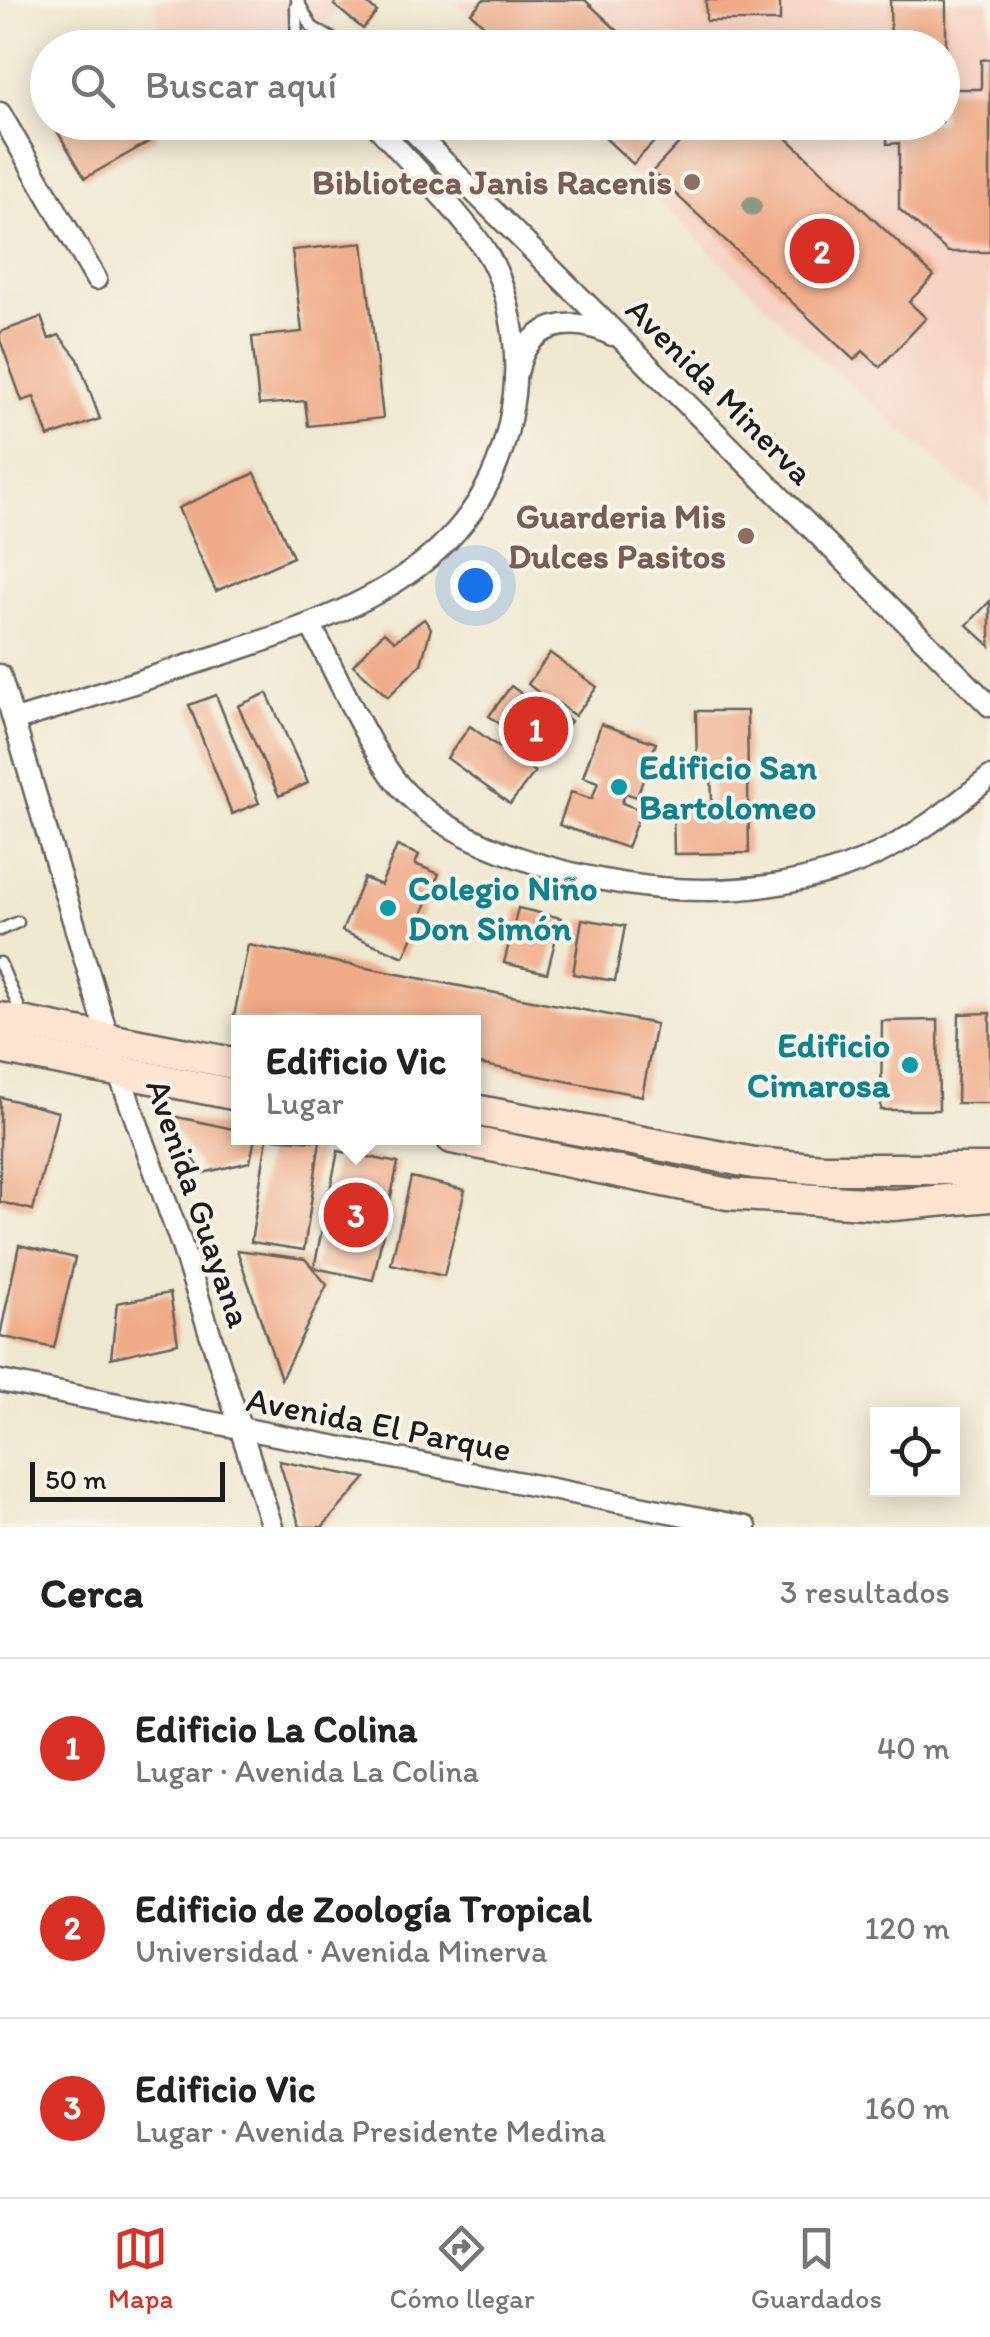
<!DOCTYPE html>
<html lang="es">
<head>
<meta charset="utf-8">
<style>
	:root { --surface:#fff; --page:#f2f2f2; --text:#222; --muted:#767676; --line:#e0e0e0; --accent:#d93025 }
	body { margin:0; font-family:Itim,sans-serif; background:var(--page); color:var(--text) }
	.controls { position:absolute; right:30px; bottom:30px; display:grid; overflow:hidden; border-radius:0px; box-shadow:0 5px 25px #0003 }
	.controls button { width:90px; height:90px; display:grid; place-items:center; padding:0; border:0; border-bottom:2px solid var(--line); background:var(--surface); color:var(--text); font:50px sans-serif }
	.scale { position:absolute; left:30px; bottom:25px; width:195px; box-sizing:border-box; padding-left:10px; border:5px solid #1c1c1c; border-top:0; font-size:28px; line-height:35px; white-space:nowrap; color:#1c1c1c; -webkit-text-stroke:8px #f7f3e8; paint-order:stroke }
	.you { position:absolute; left:475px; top:585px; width:35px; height:35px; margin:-25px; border:8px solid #fff; border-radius:50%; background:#1a73e8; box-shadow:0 0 0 15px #1a73e833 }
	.badge { display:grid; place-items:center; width:65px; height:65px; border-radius:50%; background:var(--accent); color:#fff; font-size:32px; font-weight:700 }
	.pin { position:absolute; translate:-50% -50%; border:5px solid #fff; box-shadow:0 2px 10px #0006 }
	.popup { position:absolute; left:231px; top:1015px; width:250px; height:130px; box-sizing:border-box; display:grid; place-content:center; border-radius:0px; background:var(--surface); filter:drop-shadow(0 2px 8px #0005); font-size:32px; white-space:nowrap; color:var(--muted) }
	.popup b { font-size:38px; color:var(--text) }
	.popup::after { content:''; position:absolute; left:50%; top:100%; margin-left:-20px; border:20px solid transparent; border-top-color:var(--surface) }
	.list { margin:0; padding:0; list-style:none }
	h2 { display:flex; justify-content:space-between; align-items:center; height:130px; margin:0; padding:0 40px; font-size:42px }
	h2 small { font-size:32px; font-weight:400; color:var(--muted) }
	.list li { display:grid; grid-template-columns:65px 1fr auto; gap:30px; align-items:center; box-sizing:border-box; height:180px; padding:0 40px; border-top:2px solid var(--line) }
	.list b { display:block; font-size:38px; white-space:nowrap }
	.list p { margin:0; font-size:32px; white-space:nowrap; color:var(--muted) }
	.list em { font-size:32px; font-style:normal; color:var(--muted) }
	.icon { flex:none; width:55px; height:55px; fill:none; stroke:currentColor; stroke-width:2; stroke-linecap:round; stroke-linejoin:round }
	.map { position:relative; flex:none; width:990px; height:1527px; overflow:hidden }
	.search { position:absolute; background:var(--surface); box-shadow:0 5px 25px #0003; left:30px; right:30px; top:30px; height:110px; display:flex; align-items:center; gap:25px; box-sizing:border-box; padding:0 35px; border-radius:55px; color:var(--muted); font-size:38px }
	.sheet { height:670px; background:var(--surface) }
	nav { display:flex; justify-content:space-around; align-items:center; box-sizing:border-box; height:140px; border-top:2px solid var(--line); background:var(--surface); font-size:28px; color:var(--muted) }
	nav a { display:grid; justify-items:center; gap:5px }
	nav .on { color:var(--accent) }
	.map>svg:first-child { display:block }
</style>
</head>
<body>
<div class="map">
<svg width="990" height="1527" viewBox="0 0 990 1527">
	<rect width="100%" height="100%" fill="#f7f3e8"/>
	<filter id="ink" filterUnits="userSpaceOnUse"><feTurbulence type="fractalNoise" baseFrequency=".01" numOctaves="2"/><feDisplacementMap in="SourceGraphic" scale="20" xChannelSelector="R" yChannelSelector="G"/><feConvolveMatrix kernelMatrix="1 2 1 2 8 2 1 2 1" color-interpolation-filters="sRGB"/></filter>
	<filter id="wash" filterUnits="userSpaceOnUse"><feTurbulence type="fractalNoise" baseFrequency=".0048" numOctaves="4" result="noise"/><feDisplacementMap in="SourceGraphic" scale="40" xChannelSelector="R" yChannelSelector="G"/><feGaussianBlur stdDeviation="2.25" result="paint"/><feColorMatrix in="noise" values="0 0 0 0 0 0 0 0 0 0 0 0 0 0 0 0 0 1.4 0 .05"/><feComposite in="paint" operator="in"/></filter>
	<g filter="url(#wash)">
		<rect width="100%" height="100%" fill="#eee8d0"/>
		<g fill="#f5d2c2">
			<polygon points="154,0 336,0 332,18 282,48 166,47"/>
			<polygon points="452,0 990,0 990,507 825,363 578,123 942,122 942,48 501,47"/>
		</g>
		<g id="blocks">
			<g fill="#efab87">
				<polygon points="338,0 363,0 377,12 363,29 334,5"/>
				<polygon points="483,0 585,0 636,48 508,48 471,13"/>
				<rect x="706" y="0" width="74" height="21"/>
				<polygon points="890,0 946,0 946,63 942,63 942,48 891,48"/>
				<polygon points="990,59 990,252 948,252 899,209 899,143 887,144 887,122 942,122 942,89 981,89 981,60"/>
				<polygon points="151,122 159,136 85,178 53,124"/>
				<polygon points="588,122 673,122 633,164"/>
				<polygon points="699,122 770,122 934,276 909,302 926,318 880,367 863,351 854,360 652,172"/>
				<polygon points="363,243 383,418 308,426 305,401 259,405 252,337 302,332 292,250"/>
				<polygon points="41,317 49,339 59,335 78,359 100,419 48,437 34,397 22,401 0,340 0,332"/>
				<polygon points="255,473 293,557 216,591 178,508"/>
				<polygon points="990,601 990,646 967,625"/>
				<polygon points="424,619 431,628 421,664 388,697 353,665 384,632 395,641"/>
				<polygon points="550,653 597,687 575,716 558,703 554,709 571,721 546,755 529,743 517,759 535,772 510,804 447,758 470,726 500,748 511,732 489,716 511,686 533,702 539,693 528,684"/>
				<polygon points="267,693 308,783 279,796 238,706"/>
				<polygon points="216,695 259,803 232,814 189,705"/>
				<polygon points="696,711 747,711 749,853 674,854 673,803 712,802 711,771 697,771"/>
				<polygon points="601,724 656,743 637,797 625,793 622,803 641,810 627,848 559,825 571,792 592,799 598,782 583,777"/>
				<polygon points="397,846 419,855 415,864 439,874 404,957 342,931 364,878 381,885"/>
				<polygon points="518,908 561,918 547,973 504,963"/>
				<polygon points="582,919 625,926 615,981 573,974"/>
				<polygon points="248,945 656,1024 642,1096 474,1063 474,1022 264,1022 234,1017"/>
				<polygon points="990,1013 990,1103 957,1103 959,1014"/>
				<polygon points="938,1020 939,1110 881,1110 882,1021"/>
				<polygon points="0,1097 58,1112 33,1210 0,1202"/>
				<polygon points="163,1114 238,1130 238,1138 255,1138 250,1162 203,1173"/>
				<polygon points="267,1138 320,1141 304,1250 251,1242"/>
				<polygon points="338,1151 398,1163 373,1280 314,1268"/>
				<polygon points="411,1177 465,1190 444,1276 391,1264"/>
				<polygon points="19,1245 75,1258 54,1348 0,1336"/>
				<polygon points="237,1250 305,1259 327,1285 281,1379"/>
				<polygon points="170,1293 178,1343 111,1358 117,1303"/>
				<polygon points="279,1461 366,1478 322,1527 300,1527"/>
			</g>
		</g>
	</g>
	<g filter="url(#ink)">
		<use href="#blocks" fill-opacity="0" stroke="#66635b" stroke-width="2.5"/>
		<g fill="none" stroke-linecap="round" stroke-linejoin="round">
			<g stroke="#66635b" stroke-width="15">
				<g id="lane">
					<polyline points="297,0 312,27 339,43"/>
					<polyline points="296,6 297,48"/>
					<polyline points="0,930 18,922"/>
					<polyline points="0,963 23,1017"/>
				</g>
			</g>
			<g stroke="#66635b" stroke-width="25">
				<g id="street">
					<polyline points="319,48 348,48"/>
					<polyline points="0,113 96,279"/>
					<polyline points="404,122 990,706"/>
					<path d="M518,370C527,322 574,315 612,335"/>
					<path d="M311,626C336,672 364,739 395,780C452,855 610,890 701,890C755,891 814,881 864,860C912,840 950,809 990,777"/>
					<polyline points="0,675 118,1071 181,1243 272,1527"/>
					<path d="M16,720C81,700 146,679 211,658C355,612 494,565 514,394C519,348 510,286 483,247C452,203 409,162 373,122"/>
					<polyline points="0,1381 746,1527"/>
				</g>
			</g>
			<g stroke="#66635b" stroke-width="35">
				<g id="secondary">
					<polyline points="0,1018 238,1064"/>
					<polyline points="0,1048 238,1095"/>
					<polyline points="474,1110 754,1163 823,1169 990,1169"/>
					<polyline points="452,1138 728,1194 893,1205 990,1196"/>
				</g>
			</g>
			<use href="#lane" stroke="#fff" stroke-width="10"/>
			<use href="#street" stroke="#fff" stroke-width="20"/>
			<use href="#secondary" stroke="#fde4d1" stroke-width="30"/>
		</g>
		<circle fill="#8c9982" cx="752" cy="206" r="10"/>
	</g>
	<g fill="#8d6e63" stroke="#f7f3e8" stroke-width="4">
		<circle cx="692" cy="182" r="10"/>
		<circle cx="746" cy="536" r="10"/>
	</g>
	<g fill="#0f9aa8" stroke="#f7f3e8" stroke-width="4">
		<circle cx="619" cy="787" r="10"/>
		<circle cx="388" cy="908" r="10"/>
		<circle cx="910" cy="1065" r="10"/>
	</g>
	<g text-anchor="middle" stroke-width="8" stroke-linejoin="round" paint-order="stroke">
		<g font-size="35" font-weight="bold" fill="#785e54" stroke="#f7f3e8" text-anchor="end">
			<text x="672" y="194">Biblioteca Janis Racenis</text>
			<text x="726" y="528">Guarderia Mis<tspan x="726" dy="40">Dulces Pasitos</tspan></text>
		</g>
		<g font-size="35" fill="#1c1c1c" stroke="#f7f3e8">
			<text transform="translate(720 391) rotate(45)" y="12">Avenida Minerva</text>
			<text transform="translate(199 1203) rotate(71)" y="12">Avenida Guayana</text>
			<text transform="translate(379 1424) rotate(11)" y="12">Avenida El Parque</text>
		</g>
		<g font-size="35" font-weight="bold" fill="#0d838f" stroke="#f7f3e8" text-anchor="start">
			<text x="639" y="779">Edificio San<tspan x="639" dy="40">Bartolomeo</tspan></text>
			<text x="408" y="900">Colegio Niño<tspan x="408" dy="40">Don Simón</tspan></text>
			<text x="890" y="1057" text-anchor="end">Edificio<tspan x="890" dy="40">Cimarosa</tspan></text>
		</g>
	</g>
</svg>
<div class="controls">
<button><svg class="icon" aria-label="locate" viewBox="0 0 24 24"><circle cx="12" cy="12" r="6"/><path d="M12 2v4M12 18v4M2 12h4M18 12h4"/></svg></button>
</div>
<div class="scale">50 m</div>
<div class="you"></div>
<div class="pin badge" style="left:536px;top:729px">1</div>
<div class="pin badge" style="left:822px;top:251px">2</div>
<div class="pin badge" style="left:356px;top:1215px">3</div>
<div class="popup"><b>Edificio Vic</b>Lugar</div>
<div class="search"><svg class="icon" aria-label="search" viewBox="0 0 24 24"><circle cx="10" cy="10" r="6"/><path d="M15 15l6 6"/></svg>Buscar aquí</div>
</div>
<section class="sheet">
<h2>Cerca<small>3 resultados</small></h2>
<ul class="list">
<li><span class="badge">1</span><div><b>Edificio La Colina</b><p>Lugar · Avenida La Colina</p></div><em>40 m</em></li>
<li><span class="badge">2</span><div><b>Edificio de Zoología Tropical</b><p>Universidad · Avenida Minerva</p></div><em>120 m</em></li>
<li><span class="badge">3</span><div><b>Edificio Vic</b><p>Lugar · Avenida Presidente Medina</p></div><em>160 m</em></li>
</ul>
</section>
<nav>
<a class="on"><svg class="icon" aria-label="map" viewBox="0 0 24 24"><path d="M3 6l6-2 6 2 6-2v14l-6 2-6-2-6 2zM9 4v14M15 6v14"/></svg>Mapa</a>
<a><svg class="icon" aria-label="directions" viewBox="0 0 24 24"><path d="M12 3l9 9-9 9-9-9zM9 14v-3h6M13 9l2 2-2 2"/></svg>Cómo llegar</a>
<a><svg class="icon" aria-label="saved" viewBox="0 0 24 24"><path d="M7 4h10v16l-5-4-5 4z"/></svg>Guardados</a>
</nav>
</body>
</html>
